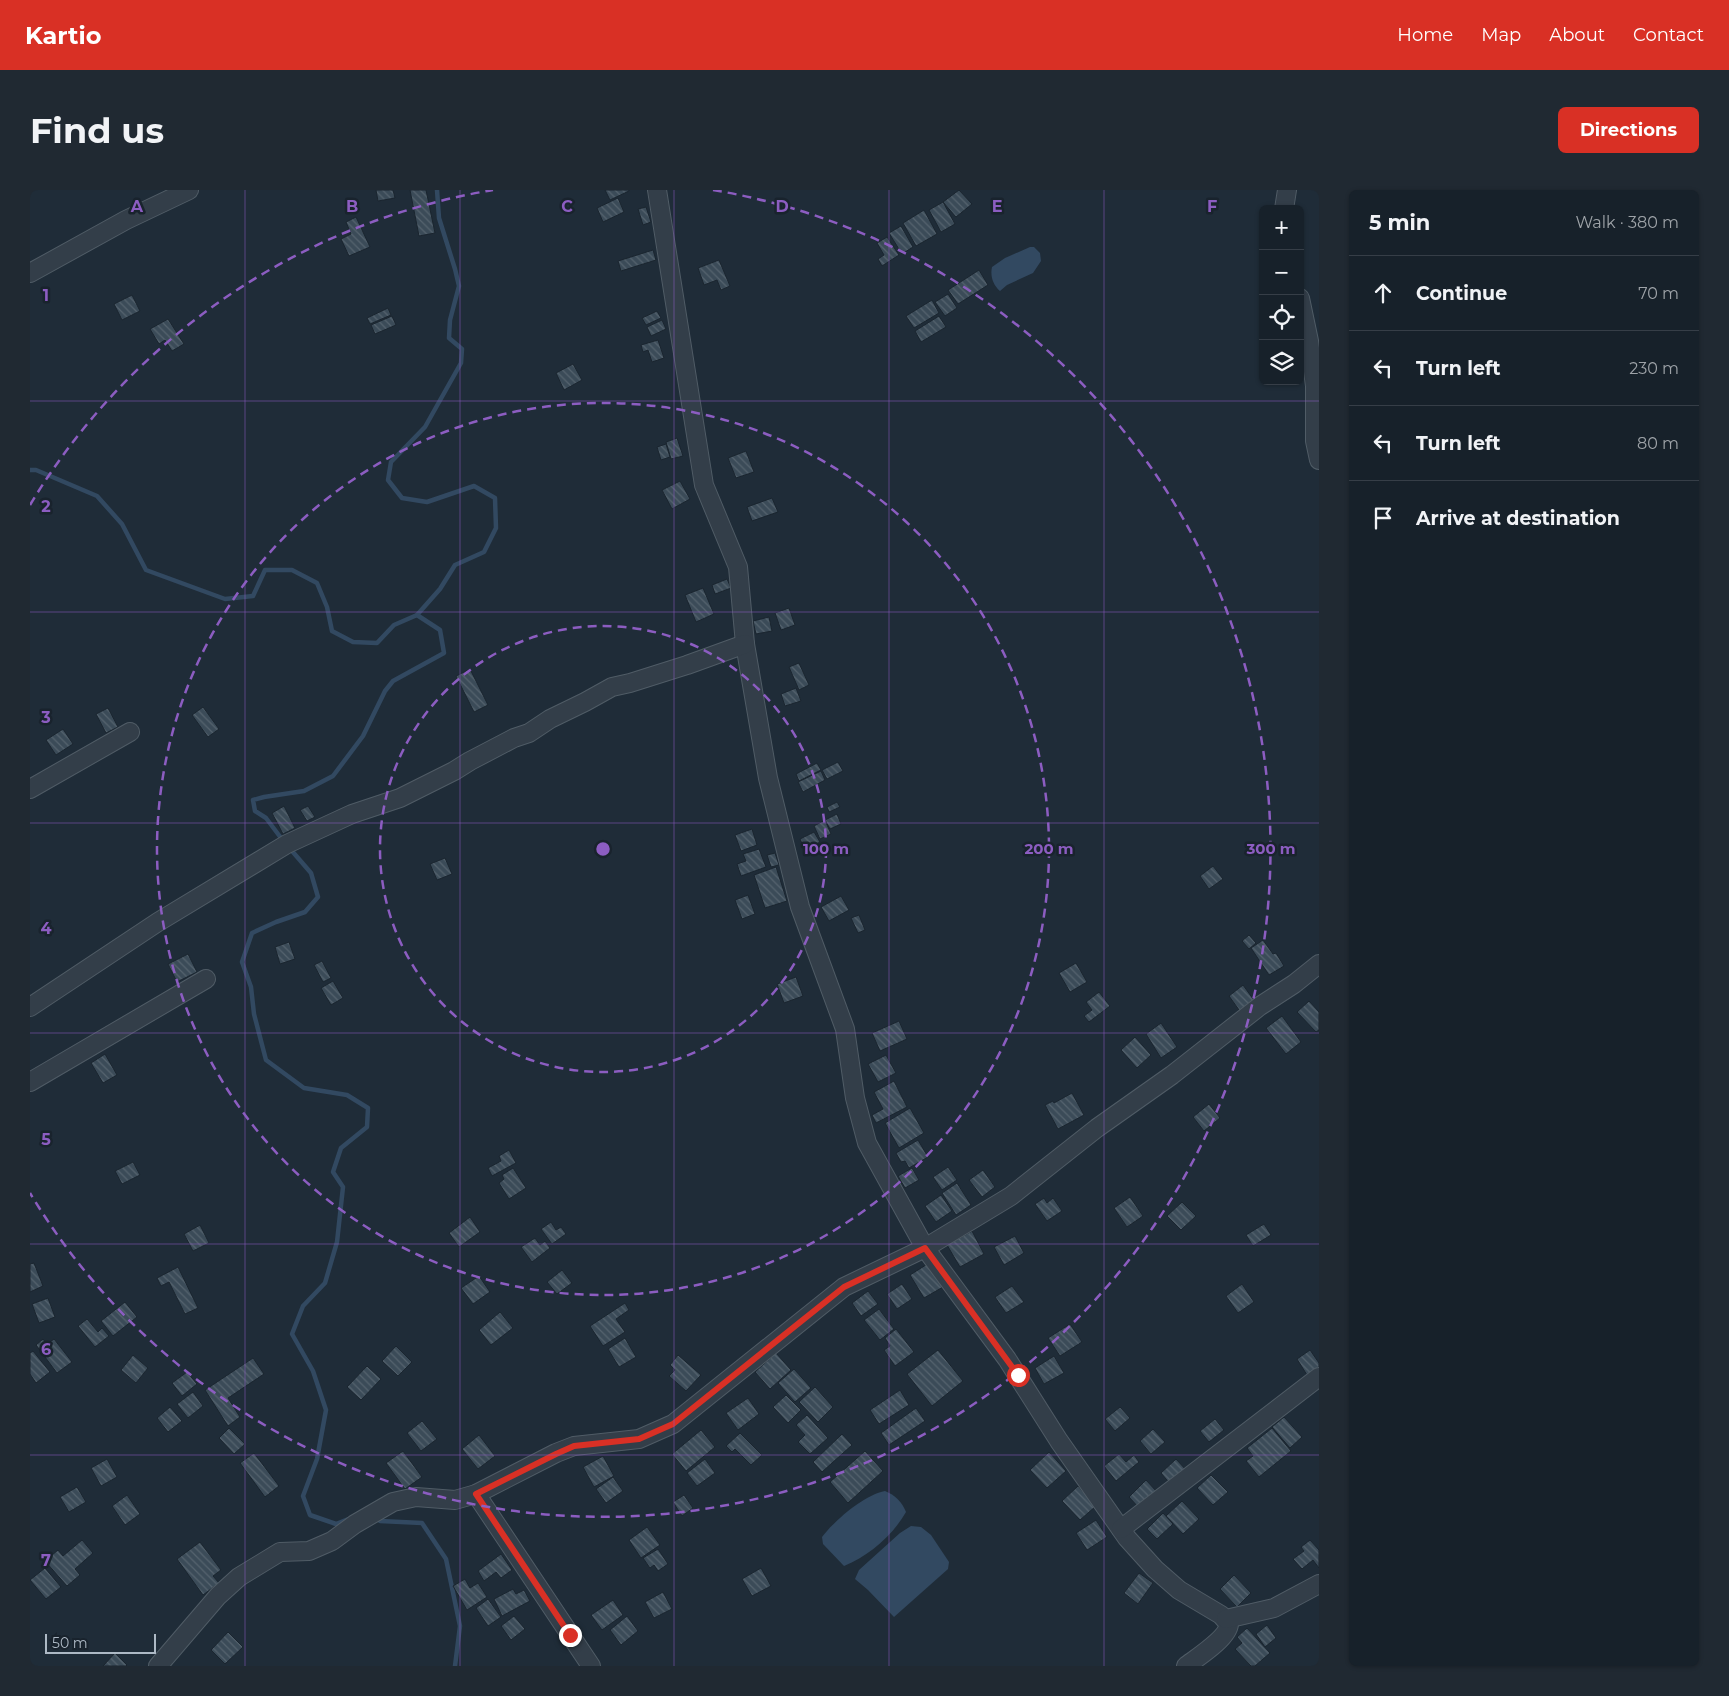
<!DOCTYPE html>
<html lang="en">
<head>
<meta charset="utf-8">
<style>
	:root { --surface:#17212a; --page:#202932; --text:#f1f3f6; --muted:#9ea3a8; --line:#363e47; --accent:#d93025 }
	body { margin:0; font-family:Montserrat,sans-serif; background:var(--page); color:var(--text) }
	.controls { position:absolute; right:15px; top:15px; display:grid; overflow:hidden; border-radius:8px; box-shadow:0 1px 4px #0004 }
	.controls button { width:45px; height:45px; display:grid; place-items:center; padding:0; border:0; border-bottom:1px solid var(--line); background:var(--surface); color:var(--text); font:25px sans-serif }
	.scale { position:absolute; left:15px; bottom:12px; width:111px; box-sizing:border-box; padding-left:5px; border:2px solid #adb9c5; border-top:0; font-size:14px; line-height:18px; white-space:nowrap; color:#adb9c5; -webkit-text-stroke:4px #19232d; paint-order:stroke }
	.stop { position:absolute; width:15px; height:15px; margin:-11px; border:4px solid #d93025; border-radius:50%; background:#fff }
	.stop.end { background:#d93025; border-color:#fff; box-shadow:0 1px 5px #0008 }
	.list { margin:0; padding:0; list-style:none }
	h2 { display:flex; justify-content:space-between; align-items:center; height:65px; margin:0; padding:0 20px; font-size:21px }
	h2 small { font-size:16px; font-weight:400; color:var(--muted) }
	.list li { display:grid; grid-template-columns:32px 1fr auto; gap:15px; align-items:center; box-sizing:border-box; height:75px; padding:0 20px; border-top:1px solid var(--line) }
	.list b { display:block; font-size:19px; white-space:nowrap }
	.list em { font-size:16px; font-style:normal; color:var(--muted) }
	.icon { flex:none; width:28px; height:28px; fill:none; stroke:currentColor; stroke-width:2; stroke-linecap:round; stroke-linejoin:round }
	.map { position:relative; flex:none; width:1289px; height:1476px; overflow:hidden; border-radius:8px }
	header { display:flex; align-items:center; gap:30px; box-sizing:border-box; height:70px; padding:0 25px; background:var(--accent); color:#fff }
	header strong { font-size:24px }
	nav { display:flex; gap:28px; margin-inline-start:auto; font-size:18px }
	.intro { display:flex; align-items:center; justify-content:space-between; box-sizing:border-box; height:120px; padding:0 30px }
	h1 { margin:0; font-size:35px }
	.button { padding:12px 22px; border-radius:8px; background:var(--accent); color:#fff; font-size:18px; font-weight:700 }
	main { display:flex; gap:30px; padding:0 30px }
	aside { flex:1; background:var(--surface); border-radius:8px; box-shadow:0 1px 4px #0004 }
	.map>svg:first-child { display:block }
</style>
</head>
<body>
<header>
<strong>Kartio</strong>
<nav><a>Home</a><a>Map</a><a>About</a><a>Contact</a></nav>
</header>
<div class="intro"><h1>Find us</h1><a class="button">Directions</a></div>
<main>
<div class="map">
<svg width="1289" height="1476" viewBox="0 0 1289 1476">
	<defs>
		<pattern id="building-back-hatch" width="6" height="6" patternUnits="userSpaceOnUse" patternTransform="scale(1.25)"><rect width="6" height="6" fill="#3b4b58"/><path d="M-1 5l2 2M0 0l6 6M5-1l2 2" fill="none" stroke="#55636e"/></pattern>
	</defs>
	<rect width="100%" height="100%" fill="#1f2c38"/>
	<g fill="#324961">
		<path d="M1000,57H1004L1010,63L1011,71L1003,83L977,95L970,101C963,95 960,86 962,77L975,68Z"/>
		<path d="M855,1301C865,1305 872,1312 876,1322C863,1345 839,1366 814,1376L793,1354L792,1347C805,1330 834,1305 855,1301Z"/>
		<polygon points="881,1336 891,1337 901,1345 919,1372 918,1379 864,1427 838,1400 825,1389 829,1380 870,1343"/>
	</g>
	<g fill="none" stroke-linecap="round" stroke-linejoin="round">
		<g stroke="#324961" stroke-width="4.5">
			<polyline points="0,280 6,280 67,306 92,334 116,380 195,409 223,406 235,380 262,380 287,393 297,417 302,441 323,452 347,453 364,435 387,425 410,440 414,463 363,491 355,501 333,546 303,586 274,601 234,607 223,610 225,621 236,628 251,648"/>
			<polyline points="387,425 410,399 425,375 454,362 466,338 465,308 444,296 397,312 372,308 358,290 361,272 395,237 431,173 432,159 419,148 420,130 429,96 425,79 409,28 407,0"/>
			<polyline points="262,661 281,683 288,707 275,722 246,732 222,743 212,772 221,797 224,824 236,870 274,898 317,905 338,918 337,937 311,958 303,982 313,997 307,1052 295,1093 273,1116 262,1144 283,1181 296,1220 287,1269 273,1306 280,1325 306,1334 321,1328"/>
			<polyline points="350,1331 392,1333 416,1369 430,1436 425,1476"/>
		</g>
	</g>
	<g fill="url(#building-back-hatch)" stroke="#1a252f">
		<polygon points="346,0 363,0 365,8 348,11"/>
		<polygon points="380,0 396,0 405,43 389,46"/>
		<polygon points="575,0 599,0 599,1 580,10"/>
		<polygon points="929,0 942,14 926,27 913,12"/>
		<polygon points="588,8 594,22 573,32 567,18"/>
		<polygon points="913,12 925,34 911,42 899,20"/>
		<polygon points="616,17 621,32 613,35 608,19"/>
		<polygon points="894,20 907,44 886,56 873,33"/>
		<polygon points="326,27 340,57 319,66 311,49 321,44 316,32"/>
		<polygon points="871,36 883,57 872,64 859,43"/>
		<polygon points="857,47 869,65 852,76 848,69 854,65 847,53"/>
		<polygon points="623,60 626,70 591,81 588,71"/>
		<polygon points="689,70 700,96 691,100 687,90 674,95 668,78"/>
		<polygon points="949,80 958,95 928,114 918,100"/>
		<polygon points="918,104 927,118 915,126 905,112"/>
		<polygon points="102,105 110,121 92,130 84,114"/>
		<polygon points="902,110 909,123 884,138 876,126"/>
		<polygon points="358,118 361,125 340,134 337,128"/>
		<polygon points="627,121 631,128 616,135 612,128"/>
		<polygon points="362,126 366,135 345,144 341,135"/>
		<polygon points="909,126 916,137 891,152 885,141"/>
		<polygon points="138,129 154,154 142,161 135,150 129,154 120,139"/>
		<polygon points="632,130 636,139 621,146 617,137"/>
		<polygon points="628,150 634,168 622,172 618,160 613,162 611,155"/>
		<polygon points="543,174 552,190 534,200 526,183"/>
		<polygon points="647,248 653,266 641,269 636,252"/>
		<polygon points="636,254 640,267 631,270 627,257"/>
		<polygon points="716,261 724,282 706,288 698,268"/>
		<polygon points="650,291 660,309 642,319 632,300"/>
		<polygon points="742,308 748,322 722,331 717,317"/>
		<polygon points="697,389 701,398 685,404 682,395"/>
		<polygon points="673,398 684,424 666,432 655,405"/>
		<polygon points="759,418 765,435 751,440 745,423"/>
		<polygon points="739,427 742,441 726,444 723,431"/>
		<polygon points="769,473 779,495 769,500 759,477"/>
		<polygon points="440,479 458,515 444,522 426,486"/>
		<polygon points="766,498 771,511 755,516 751,504"/>
		<polygon points="173,517 189,539 178,547 162,525"/>
		<polygon points="78,518 88,537 76,543 66,524"/>
		<polygon points="33,539 43,554 26,565 16,550"/>
		<polygon points="808,572 813,581 797,589 792,580"/>
		<polygon points="787,573 791,580 769,591 766,584"/>
		<polygon points="791,581 795,590 773,602 768,592"/>
		<polygon points="807,612 810,617 799,622 797,617"/>
		<polygon points="254,616 265,638 253,644 242,623"/>
		<polygon points="278,616 285,627 277,631 270,620"/>
		<polygon points="807,624 811,634 800,639 795,630"/>
		<polygon points="795,630 801,644 790,649 784,636"/>
		<polygon points="722,639 727,655 711,661 705,645"/>
		<polygon points="784,642 790,652 775,660 770,649"/>
		<polygon points="729,659 736,677 711,686 707,674 716,671 713,664"/>
		<polygon points="745,663 749,675 741,677 737,665"/>
		<polygon points="415,668 422,684 407,690 400,674"/>
		<polygon points="1183,676 1193,689 1179,699 1170,686"/>
		<polygon points="746,677 757,711 735,718 724,685"/>
		<polygon points="718,705 725,724 712,729 705,710"/>
		<polygon points="811,706 819,720 799,731 791,717"/>
		<polygon points="829,725 835,740 828,743 821,728"/>
		<polygon points="1219,745 1226,753 1219,759 1212,751"/>
		<polygon points="1233,750 1243,764 1246,763 1254,776 1239,785 1221,758"/>
		<polygon points="259,752 265,769 250,774 245,757"/>
		<polygon points="158,764 167,782 147,792 138,774"/>
		<polygon points="292,771 301,788 293,792 284,775"/>
		<polygon points="1046,773 1057,792 1040,802 1029,783"/>
		<polygon points="766,787 773,806 754,813 747,794"/>
		<polygon points="303,791 313,808 301,815 291,798"/>
		<polygon points="1213,795 1226,813 1212,824 1199,806"/>
		<polygon points="1069,802 1080,816 1059,832 1054,826 1062,820 1056,812"/>
		<polygon points="1279,811 1289,822 1289,840 1286,842 1267,822"/>
		<polygon points="1252,826 1271,852 1256,864 1236,838"/>
		<polygon points="869,831 877,849 850,861 842,843"/>
		<polygon points="1131,833 1147,857 1131,868 1116,844"/>
		<polygon points="1105,847 1121,865 1107,878 1091,860"/>
		<polygon points="75,864 87,885 73,893 61,873"/>
		<polygon points="856,865 866,883 848,892 838,874"/>
		<polygon points="864,891 877,917 846,933 842,925 853,919 844,902"/>
		<polygon points="1042,903 1054,925 1028,939 1015,915 1023,911 1024,913"/>
		<polygon points="1179,914 1190,928 1174,941 1163,927"/>
		<polygon points="880,918 894,943 869,958 855,933"/>
		<polygon points="888,950 898,967 879,978 875,971 871,972 866,963"/>
		<polygon points="479,960 486,973 462,986 458,978 471,971 469,966"/>
		<polygon points="103,972 110,985 92,994 85,981"/>
		<polygon points="918,977 927,990 912,1000 903,987"/>
		<polygon points="483,978 496,998 479,1009 469,993 474,989 472,985"/>
		<polygon points="882,978 889,990 875,998 868,986"/>
		<polygon points="953,980 965,997 952,1007 939,990"/>
		<polygon points="927,993 941,1015 926,1025 912,1003"/>
		<polygon points="911,1005 922,1021 906,1032 895,1016"/>
		<polygon points="1100,1007 1113,1026 1097,1037 1084,1018"/>
		<polygon points="1014,1008 1017,1013 1023,1008 1032,1021 1017,1031 1005,1014"/>
		<polygon points="1152,1012 1166,1026 1151,1040 1137,1026"/>
		<polygon points="440,1027 450,1042 429,1057 419,1043"/>
		<polygon points="521,1032 526,1040 531,1037 536,1044 522,1054 511,1039"/>
		<polygon points="1234,1034 1241,1045 1223,1056 1216,1045"/>
		<polygon points="170,1035 179,1053 163,1061 154,1044"/>
		<polygon points="942,1041 954,1064 930,1077 917,1055"/>
		<polygon points="985,1046 994,1063 974,1075 964,1057"/>
		<polygon points="505,1048 510,1055 515,1051 520,1058 502,1072 491,1057"/>
		<polygon points="4,1073 13,1096 0,1102 0,1074"/>
		<polygon points="899,1073 913,1097 894,1108 880,1085"/>
		<polygon points="148,1077 168,1118 155,1124 139,1092 131,1096 127,1088"/>
		<polygon points="532,1080 542,1093 527,1104 517,1092"/>
		<polygon points="449,1086 460,1102 443,1114 431,1098"/>
		<polygon points="872,1094 882,1109 867,1119 857,1104"/>
		<polygon points="1212,1094 1224,1112 1208,1123 1196,1106"/>
		<polygon points="982,1096 994,1112 976,1123 965,1107"/>
		<polygon points="838,1101 848,1114 831,1126 822,1113"/>
		<polygon points="18,1108 25,1127 9,1133 2,1114"/>
		<polygon points="95,1112 107,1127 83,1146 71,1131"/>
		<polygon points="595,1113 599,1120 586,1129 595,1142 573,1156 560,1136"/>
		<polygon points="849,1119 864,1139 850,1150 834,1130"/>
		<polygon points="470,1122 483,1138 461,1155 449,1140"/>
		<polygon points="57,1129 68,1142 72,1138 79,1146 65,1157 48,1136"/>
		<polygon points="1040,1134 1052,1152 1030,1166 1018,1148"/>
		<polygon points="866,1139 884,1162 865,1176 854,1160 860,1156 855,1148"/>
		<polygon points="595,1148 606,1167 589,1177 578,1159"/>
		<polygon points="13,1149 17,1154 24,1149 42,1172 27,1183 6,1155"/>
		<polygon points="366,1156 382,1172 368,1186 352,1171"/>
		<polygon points="908,1160 933,1191 902,1216 877,1184"/>
		<polygon points="1280,1160 1289,1173 1289,1177 1277,1185 1267,1169"/>
		<polygon points="3,1161 20,1182 6,1193 0,1184 0,1163"/>
		<polygon points="746,1163 761,1180 740,1199 725,1182"/>
		<polygon points="103,1165 118,1178 106,1193 91,1180"/>
		<polygon points="648,1165 671,1185 656,1201 639,1186 645,1180 640,1175"/>
		<polygon points="1024,1166 1034,1183 1014,1194 1005,1178"/>
		<polygon points="223,1168 234,1184 198,1208 210,1227 198,1236 175,1200"/>
		<polygon points="337,1176 351,1189 331,1210 317,1197"/>
		<polygon points="764,1179 781,1198 765,1212 748,1193"/>
		<polygon points="157,1182 167,1194 152,1206 142,1193"/>
		<polygon points="785,1197 803,1217 788,1232 769,1212"/>
		<polygon points="870,1200 879,1215 849,1234 840,1220"/>
		<polygon points="163,1202 173,1216 158,1228 147,1214"/>
		<polygon points="756,1205 771,1220 758,1233 743,1217"/>
		<polygon points="718,1208 729,1224 708,1240 696,1223"/>
		<polygon points="140,1217 152,1231 138,1242 127,1228"/>
		<polygon points="1090,1217 1100,1228 1085,1241 1075,1229"/>
		<polygon points="886,1218 895,1231 859,1255 851,1243"/>
		<polygon points="777,1225 798,1248 780,1264 768,1252 775,1245 766,1235"/>
		<polygon points="1254,1227 1272,1247 1260,1258 1242,1237"/>
		<polygon points="1185,1229 1194,1240 1179,1252 1170,1241"/>
		<polygon points="392,1231 407,1249 391,1261 377,1243"/>
		<polygon points="199,1238 215,1254 204,1264 189,1248"/>
		<polygon points="1242,1238 1261,1261 1229,1287 1216,1271 1223,1266 1217,1258"/>
		<polygon points="1123,1239 1135,1252 1121,1264 1110,1251"/>
		<polygon points="671,1240 685,1257 656,1281 642,1264"/>
		<polygon points="710,1243 732,1265 721,1275 705,1259 702,1262 696,1256"/>
		<polygon points="812,1244 822,1255 792,1282 783,1272"/>
		<polygon points="449,1245 465,1266 448,1279 432,1259"/>
		<polygon points="373,1261 392,1287 375,1299 356,1273"/>
		<polygon points="835,1261 853,1281 818,1313 800,1292"/>
		<polygon points="1019,1262 1036,1281 1017,1298 1000,1280"/>
		<polygon points="224,1263 249,1296 235,1307 210,1273"/>
		<polygon points="1089,1264 1096,1272 1104,1265 1109,1272 1086,1291 1074,1276"/>
		<polygon points="573,1266 584,1286 564,1297 553,1277"/>
		<polygon points="77,1269 87,1287 71,1296 61,1278"/>
		<polygon points="675,1269 685,1283 667,1296 657,1283"/>
		<polygon points="1146,1269 1157,1281 1141,1295 1131,1283"/>
		<polygon points="1181,1285 1198,1302 1183,1315 1167,1298"/>
		<polygon points="583,1287 593,1301 576,1313 566,1299"/>
		<polygon points="1116,1290 1127,1302 1110,1319 1099,1307"/>
		<polygon points="1048,1296 1066,1316 1050,1330 1032,1311"/>
		<polygon points="47,1297 56,1312 39,1322 30,1307"/>
		<polygon points="97,1305 110,1324 95,1335 82,1316"/>
		<polygon points="654,1305 663,1318 652,1326 643,1312"/>
		<polygon points="1152,1311 1169,1329 1153,1344 1136,1326"/>
		<polygon points="1133,1323 1143,1334 1127,1349 1117,1339"/>
		<polygon points="1066,1330 1077,1347 1057,1360 1046,1343"/>
		<polygon points="617,1337 630,1355 611,1368 599,1350"/>
		<polygon points="52,1350 63,1363 45,1379 50,1385 37,1396 15,1371 28,1360 33,1366"/>
		<polygon points="1280,1350 1289,1360 1289,1378 1283,1370 1272,1379 1263,1369 1274,1361 1271,1357"/>
		<polygon points="170,1352 191,1380 183,1386 189,1393 173,1405 147,1369"/>
		<polygon points="628,1359 638,1374 628,1381 624,1375 620,1378 613,1368"/>
		<polygon points="471,1364 482,1380 471,1388 466,1382 454,1391 448,1381"/>
		<polygon points="15,1378 31,1397 16,1409 0,1390"/>
		<polygon points="731,1378 741,1396 722,1406 712,1389"/>
		<polygon points="1109,1383 1123,1393 1108,1414 1094,1403"/>
		<polygon points="1204,1385 1221,1403 1207,1417 1190,1399"/>
		<polygon points="435,1389 440,1398 448,1393 457,1407 437,1420 423,1396"/>
		<polygon points="483,1399 486,1404 494,1400 500,1411 472,1426 464,1409"/>
		<polygon points="633,1402 642,1419 624,1428 615,1412"/>
		<polygon points="458,1409 471,1427 458,1436 446,1418"/>
		<polygon points="583,1410 593,1425 572,1440 561,1425"/>
		<polygon points="484,1426 495,1439 481,1450 471,1436"/>
		<polygon points="597,1426 608,1441 591,1455 580,1440"/>
		<polygon points="1237,1435 1246,1448 1235,1457 1226,1444"/>
		<polygon points="1217,1438 1240,1463 1225,1476 1221,1476 1205,1459 1212,1453 1207,1447"/>
		<polygon points="198,1442 213,1457 195,1474 181,1460"/>
		<polygon points="85,1463 97,1475 96,1476 73,1476"/>
	</g>
	<g fill="none" stroke-linecap="round" stroke-linejoin="round">
		<g stroke="#505c66" stroke-width="20">
			<g id="minor">
				<path d="M627,0L674,295L708,377L715,454L738,588L770,717L815,839L825,908L837,953L895,1058L977,1169L1029,1251L1097,1348L1125,1379L1149,1400L1191,1425L1199,1434C1198,1448 1168,1467 1156,1476"/>
				<polyline points="1254,19 1257,0"/>
				<polyline points="0,83 96,30 159,0"/>
				<polyline points="1270,108 1279,151 1285,196 1285,251 1289,270"/>
				<polyline points="0,599 100,542"/>
				<polyline points="0,817 128,732 257,654 322,624 370,608 424,581 440,571 484,548 499,543 520,529 555,512 582,497 600,493 657,475 715,454"/>
				<polyline points="0,892 176,789"/>
				<polyline points="446,1304 561,1476"/>
				<polyline points="1091,1339 1289,1187"/>
				<polyline points="1196,1429 1244,1418 1289,1394"/>
				<polyline points="128,1476 188,1406 209,1387 250,1362 279,1361 302,1351 325,1334 363,1312 386,1307 425,1310 446,1304 526,1263 544,1256 609,1249 643,1234 814,1097 895,1058 981,1006 1067,938 1142,885 1230,816 1264,794 1289,774"/>
			</g>
		</g>
		<use href="#minor" stroke="#333e49" stroke-width="18"/>
	</g>
	<g fill="none" stroke-linecap="round" stroke-linejoin="round">
		<polyline stroke="#d93025" stroke-width="6" points="540,1445 446,1304 526,1264 544,1256 609,1249 643,1234 814,1097 895,1058 988,1185"/>
	</g>
	<path fill="none" stroke="#8c5dc1" stroke-width="1" stroke-opacity="0.55" d="M215,0V1476M430,0V1476M644,0V1476M859,0V1476M1074,0V1476M0,211H1289M0,422H1289M0,633H1289M0,843H1289M0,1054H1289M0,1265H1289"/>
	<g fill="none" stroke="#8c5dc1" stroke-width="2.5" stroke-dasharray="9 6">
		<circle cx="573" cy="659" r="223"/>
		<circle cx="573" cy="659" r="446"/>
		<path d="M0 315A668 668 0 0 1 463 0M683 0A668 668 0 1 1 0 1003"/>
	</g>
	<g font-size="16" text-anchor="middle" font-weight="bold" fill="#8c5dc1" stroke="#19232d" stroke-width="5" stroke-linejoin="round" paint-order="stroke">
		<text x="107" y="22">A</text>
		<text x="322" y="22">B</text>
		<text x="537" y="22">C</text>
		<text x="752" y="22">D</text>
		<text x="967" y="22">E</text>
		<text x="1182" y="22">F</text>
		<text x="16" y="111">1</text>
		<text x="16" y="322">2</text>
		<text x="16" y="533">3</text>
		<text x="16" y="744">4</text>
		<text x="16" y="955">5</text>
		<text x="16" y="1165">6</text>
		<text x="16" y="1376">7</text>
	</g>
	<circle cx="573" cy="659" r="8" fill="#8c5dc1" stroke="#19232d" stroke-width="2.5"/>
	<g font-size="15" text-anchor="middle" font-weight="bold" fill="#8c5dc1" stroke="#19232d" stroke-width="5" stroke-linejoin="round" paint-order="stroke">
		<text x="796" y="664">100 m</text>
		<text x="1019" y="664">200 m</text>
		<text x="1241" y="664">300 m</text>
	</g>
</svg>
<div class="controls">
<button>+</button>
<button>−</button>
<button><svg class="icon" aria-label="locate" viewBox="0 0 24 24"><circle cx="12" cy="12" r="6"/><path d="M12 2v4M12 18v4M2 12h4M18 12h4"/></svg></button>
<button><svg class="icon" aria-label="layers" viewBox="0 0 24 24"><path d="M12 4l9 5-9 5-9-5zM3 14l9 5 9-5"/></svg></button>
</div>
<div class="scale">50 m</div>
<div class="stop" style="left:988px;top:1185px"></div>
<div class="stop end" style="left:540px;top:1445px"></div>
</div>
<aside>
<h2>5 min<small>Walk · 380 m</small></h2>
<ul class="list">
<li><svg class="icon" aria-label="ahead" viewBox="0 0 24 24"><path d="M12 20V5M6 11l6-6 6 6"/></svg><div><b>Continue</b></div><em>70 m</em></li>
<li><svg class="icon" aria-label="left" viewBox="0 0 24 24"><path d="M17 20v-9H6M10 6l-5 5 5 5"/></svg><div><b>Turn left</b></div><em>230 m</em></li>
<li><svg class="icon" aria-label="left" viewBox="0 0 24 24"><path d="M17 20v-9H6M10 6l-5 5 5 5"/></svg><div><b>Turn left</b></div><em>80 m</em></li>
<li><svg class="icon" aria-label="arrive" viewBox="0 0 24 24"><path d="M6 21V4h12l-3 4 3 4H6"/></svg><div><b>Arrive at destination</b></div></li>
</ul>
</aside>
</main>
</body>
</html>
